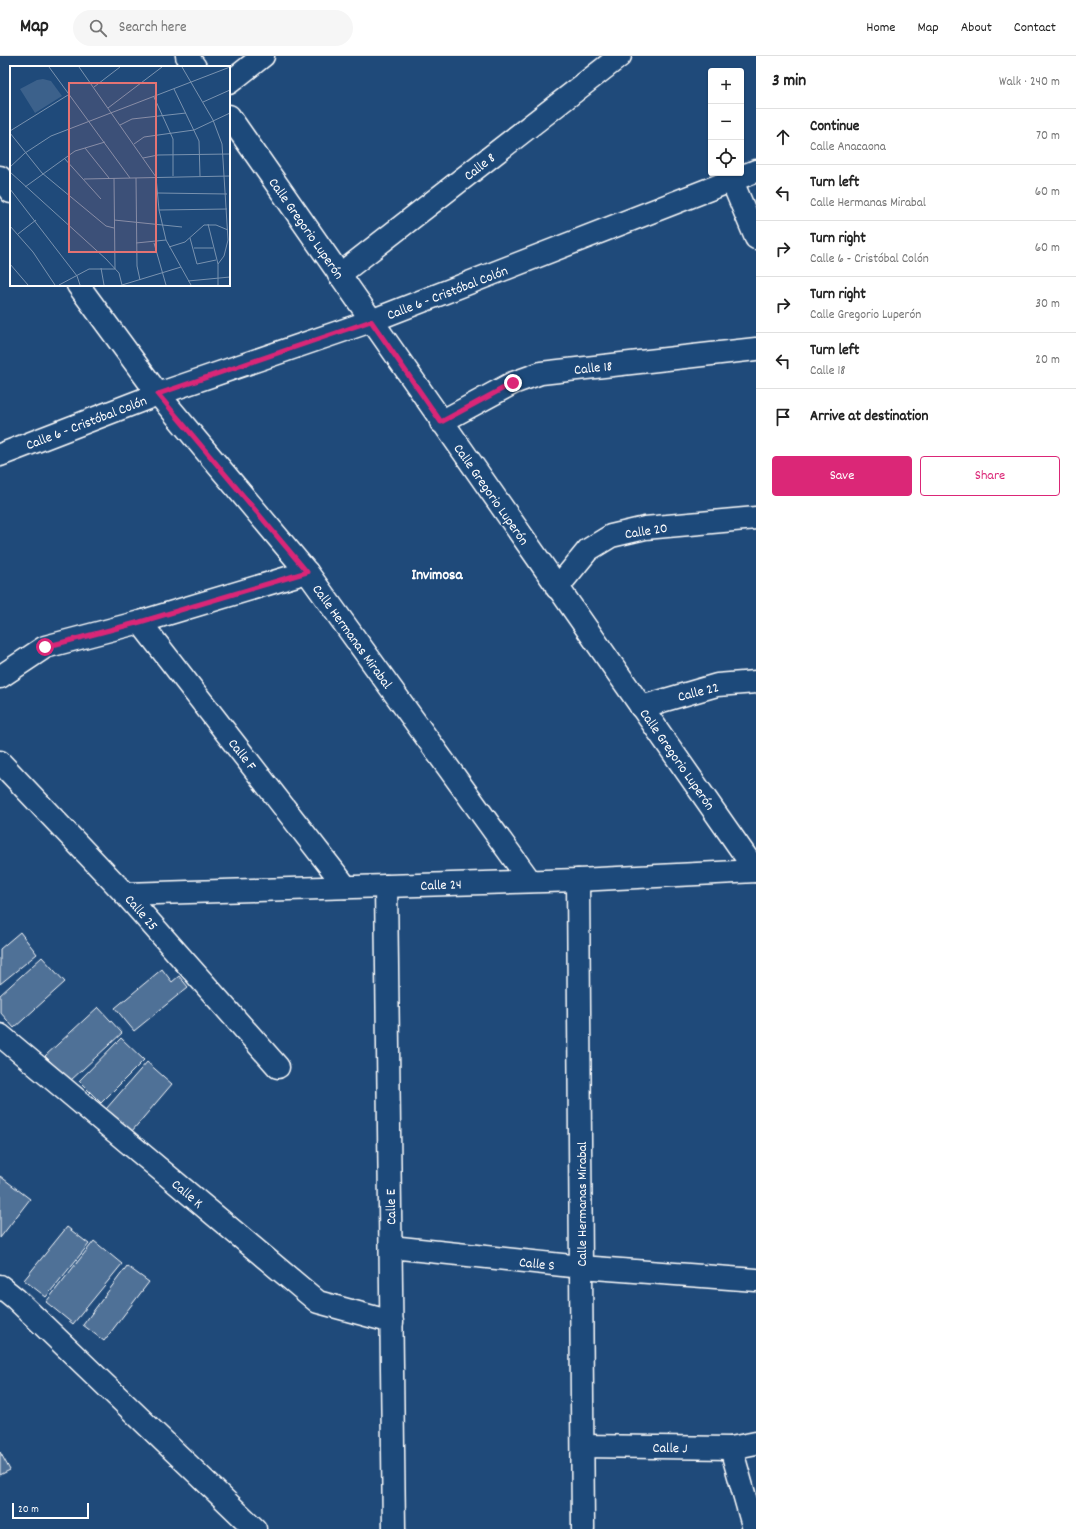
<!DOCTYPE html>
<html lang="en">
<head>
<meta charset="utf-8">
<style>
	:root { --surface:#fff; --page:#f6f6f6; --text:#222; --muted:#767676; --line:#e0e0e0; --accent:#db2777 }
	body { margin:0; font-family:Dekko,sans-serif; background:var(--page); color:var(--text) }
	.controls { position:absolute; right:12px; top:12px; display:grid; overflow:hidden; border-radius:4px; box-shadow:0 1px 3px #0004 }
	.controls button { width:36px; height:36px; display:grid; place-items:center; padding:0; border:0; border-bottom:1px solid var(--line); background:var(--surface); color:var(--text); font:20px sans-serif }
	.scale { position:absolute; left:12px; bottom:10px; width:77px; box-sizing:border-box; padding-left:4px; border:2px solid #fff; border-top:0; font-size:11px; line-height:14px; white-space:nowrap; color:#fff; -webkit-text-stroke:3px #1f4a7a; paint-order:stroke }
	.stop { position:absolute; width:12px; height:12px; margin:-9px; border:3px solid #db2777; border-radius:50%; background:#fff }
	.stop.end { background:#db2777; border-color:#fff; box-shadow:0 1px 4px #0008 }
	.list { margin:0; padding:0; list-style:none }
	h2 { display:flex; justify-content:space-between; align-items:center; height:52px; margin:0; padding:0 16px; font-size:17px }
	h2 small { font-size:13px; font-weight:400; color:var(--muted) }
	.list li { display:grid; grid-template-columns:26px 1fr auto; gap:12px; align-items:center; box-sizing:border-box; height:56px; padding:0 16px; border-top:1px solid var(--line) }
	.list b { display:block; font-size:15px; white-space:nowrap }
	.list p { margin:0; font-size:13px; white-space:nowrap; color:var(--muted) }
	.list em { font-size:13px; font-style:normal; color:var(--muted) }
	.actions { display:flex; gap:8px; padding:12px 16px }
	.actions a { flex:1; padding:9px 0; border:1px solid var(--accent); border-radius:4px; text-align:center; font-size:14px; color:var(--accent) }
	.actions .main { background:var(--accent); color:#fff }
	.icon { flex:none; width:22px; height:22px; fill:none; stroke:currentColor; stroke-width:2; stroke-linecap:round; stroke-linejoin:round }
	.map { position:relative; flex:none; width:756px; height:1473px; overflow:hidden }
	header { display:flex; align-items:center; gap:24px; box-sizing:border-box; height:56px; padding:0 20px; background:var(--surface); border-bottom:1px solid var(--line) }
	header strong { font-size:19px }
	nav { display:flex; gap:22px; margin-inline-start:auto; font-size:14px }
	.search { width:280px; height:36px; background:var(--page); display:flex; align-items:center; gap:10px; box-sizing:border-box; padding:0 14px; border-radius:22px; color:var(--muted); font-size:15px }
	main { display:flex }
	aside { flex:1; background:var(--surface) }
	.map>svg:first-child { display:block }
</style>
</head>
<body>
<header>
<strong>Map</strong>
<div class="search"><svg class="icon" aria-label="search" viewBox="0 0 24 24"><circle cx="10" cy="10" r="6"/><path d="M15 15l6 6"/></svg>Search here</div>
<nav><a>Home</a><a>Map</a><a>About</a><a>Contact</a></nav>
</header>
<main>
<div class="map">
<svg width="756" height="1473" viewBox="0 0 756 1473">
	<rect width="100%" height="100%" fill="#1f4a7a"/>
	<filter id="ink" filterUnits="userSpaceOnUse"><feTurbulence type="fractalNoise" baseFrequency=".025" numOctaves="2"/><feDisplacementMap in="SourceGraphic" scale="8" xChannelSelector="R" yChannelSelector="G"/><feConvolveMatrix kernelMatrix="1 2 1 2 8 2 1 2 1" color-interpolation-filters="sRGB"/></filter>
	<g filter="url(#ink)">
		<g fill="#507197" stroke="#fff">
			<polygon points="20,876 37,898 0,928 0,893"/>
			<polygon points="42,901 65,926 14,972 0,956 0,939"/>
			<polygon points="162,913 172,926 179,920 188,931 134,975 115,952"/>
			<polygon points="98,951 122,977 70,1025 45,1000"/>
			<polygon points="121,982 144,1004 101,1047 79,1025"/>
			<polygon points="147,1006 172,1028 132,1075 106,1053"/>
			<polygon points="0,1120 30,1143 0,1182"/>
			<polygon points="67,1171 89,1188 46,1241 24,1224"/>
			<polygon points="94,1185 122,1208 73,1268 46,1246"/>
			<polygon points="127,1210 149,1226 104,1285 83,1269"/>
			<polygon points="0,1396 10,1414 0,1419"/>
		</g>
		<g fill="none" stroke-linecap="round" stroke-linejoin="round">
			<g stroke="#fff" stroke-width="25">
				<g id="minor">
					<polyline points="187,0 195,11"/>
					<polyline points="229,27 263,0"/>
					<polyline points="229,60 756,815"/>
					<polyline points="0,121 11,136"/>
					<polyline points="732,125 756,182"/>
					<polyline points="339,219 620,0"/>
					<polyline points="78,229 158,338 307,516 530,825"/>
					<polyline points="441,366 513,327 541,317 756,293"/>
					<polyline points="0,399 158,338 371,265 756,115"/>
					<polyline points="557,532 588,494 611,480 645,472 756,462"/>
					<polyline points="140,566 346,831"/>
					<polyline points="0,621 45,591 140,566 307,516"/>
					<polyline points="641,651 717,629 756,626"/>
					<polyline points="0,706 125,838 278,1011"/>
					<polyline points="578,824 583,1473"/>
					<polyline points="386,830 394,1473"/>
					<polyline points="125,838 578,824 756,815"/>
					<polyline points="0,979 318,1246 392,1266"/>
					<polyline points="391,1191 581,1211 756,1224"/>
					<polyline points="0,1230 16,1243 255,1473"/>
					<polyline points="583,1390 731,1392 756,1387"/>
					<polyline points="731,1392 754,1473"/>
				</g>
			</g>
			<use href="#minor" stroke="#1f4a7a" stroke-width="22"/>
		</g>
	</g>
	<g fill="none" stroke-linecap="round" stroke-linejoin="round" filter="url(#ink)">
		<polyline stroke="#db2777" stroke-width="5" points="45,591 140,566 307,516 158,338 371,265 441,366 513,327"/>
	</g>
	<g text-anchor="middle" stroke-width="3.5" stroke-linejoin="round" paint-order="stroke">
		<g font-size="14" fill="#fff" stroke="#1f4a7a">
			<text transform="translate(479 110) rotate(-38)" y="5">Calle 8</text>
			<text transform="translate(307 172) rotate(55)" y="5">Calle Gregorio Luperón</text>
			<text transform="translate(447 236) rotate(-21)" y="5">Calle 6 - Cristóbal Colón</text>
			<text transform="translate(593 311) rotate(-6)" y="5">Calle 18</text>
			<text transform="translate(86 366) rotate(-21)" y="5">Calle 6 - Cristóbal Colón</text>
			<text transform="translate(492 438) rotate(55)" y="5">Calle Gregorio Luperón</text>
			<text transform="translate(646 474) rotate(-9)" y="5">Calle 20</text>
			<text transform="translate(353 580) rotate(54)" y="5">Calle Hermanas Mirabal</text>
			<text transform="translate(698 635) rotate(-14)" y="5">Calle 22</text>
			<text transform="translate(243 698) rotate(52)" y="5">Calle F</text>
			<text transform="translate(678 703) rotate(55)" y="5">Calle Gregorio Luperón</text>
			<text transform="translate(441 828) rotate(-2)" y="5">Calle 24</text>
			<text transform="translate(142 856) rotate(49)" y="5">Calle 25</text>
			<text transform="translate(188 1137) rotate(40)" y="5">Calle K</text>
			<text transform="translate(581 1148) rotate(-90)" y="5">Calle Hermanas Mirabal</text>
			<text transform="translate(390 1151) rotate(-91)" y="5">Calle E</text>
			<text transform="translate(537 1207) rotate(6)" y="5">Calle S</text>
			<text transform="translate(670 1391) rotate(1)" y="5">Calle J</text>
		</g>
		<g font-size="15" font-weight="bold" fill="#fff" stroke="#1f4a7a">
			<text x="437" y="523">Invimosa</text>
		</g>
	</g>
	<g transform="translate(10 10)">
		<rect width="220" height="220" fill="#1f4a7a"/>
		<path d="M33,13L41,15L52,30L25,47L10,23L27,14Z" fill="#3c618b"/>
		<path fill="none" stroke="#7992af" stroke-width="1" d="M39,1L120,112M69,1L146,111L149,144L156,174L181,219M172,1L203,54L212,78L218,174L214,190L208,198M84,21L110,1M164,23L189,75L190,110M144,31L163,73V110M193,36L220,24M98,42L152,1M110,59L122,53L176,47M0,65L58,29M0,67L32,107L96,160L104,162M124,78L134,71L184,64L220,47M75,82L99,112M54,92L91,133M133,92L148,89L220,88M0,101L15,87L41,70L220,1M0,106L96,193L109,207L112,219M126,112L127,200L130,214M74,113L220,110M15,121L65,85L95,76M0,123L67,210L70,219M148,127L217,128M149,144L217,143M104,154L172,161M198,158L208,198V219M0,160L23,186L45,219M8,168L26,154M180,172L187,198L206,194M126,177L156,174M144,177L156,219M159,181L175,176L194,159H206L218,164M184,182H203M0,198L18,219M91,202L94,219M178,215L220,211M49,219L79,203H105L104,112M112,219L171,201"/>
		<path fill="#e47373" fill-opacity="0.15" stroke="#e47373" stroke-width="2" d="M59,17H146V186H59Z"/>
		<rect width="220" height="220" fill="none" stroke="#fff" stroke-width="2"/>
	</g>
</svg>
<div class="controls">
<button>+</button>
<button>−</button>
<button><svg class="icon" aria-label="locate" viewBox="0 0 24 24"><circle cx="12" cy="12" r="6"/><path d="M12 2v4M12 18v4M2 12h4M18 12h4"/></svg></button>
</div>
<div class="scale">20 m</div>
<div class="stop" style="left:45px;top:591px"></div>
<div class="stop end" style="left:513px;top:327px"></div>
</div>
<aside>
<h2>3 min<small>Walk · 240 m</small></h2>
<ul class="list">
<li><svg class="icon" aria-label="ahead" viewBox="0 0 24 24"><path d="M12 20V5M6 11l6-6 6 6"/></svg><div><b>Continue</b><p>Calle Anacaona</p></div><em>70 m</em></li>
<li><svg class="icon" aria-label="left" viewBox="0 0 24 24"><path d="M17 20v-9H6M10 6l-5 5 5 5"/></svg><div><b>Turn left</b><p>Calle Hermanas Mirabal</p></div><em>60 m</em></li>
<li><svg class="icon" aria-label="right" viewBox="0 0 24 24"><path d="M7 20v-9h11M14 6l5 5-5 5"/></svg><div><b>Turn right</b><p>Calle 6 - Cristóbal Colón</p></div><em>60 m</em></li>
<li><svg class="icon" aria-label="right" viewBox="0 0 24 24"><path d="M7 20v-9h11M14 6l5 5-5 5"/></svg><div><b>Turn right</b><p>Calle Gregorio Luperón</p></div><em>30 m</em></li>
<li><svg class="icon" aria-label="left" viewBox="0 0 24 24"><path d="M17 20v-9H6M10 6l-5 5 5 5"/></svg><div><b>Turn left</b><p>Calle 18</p></div><em>20 m</em></li>
<li><svg class="icon" aria-label="arrive" viewBox="0 0 24 24"><path d="M6 21V4h12l-3 4 3 4H6"/></svg><div><b>Arrive at destination</b></div></li>
</ul>
<div class="actions"><a class="main">Save</a><a>Share</a></div>
</aside>
</main>
</body>
</html>
